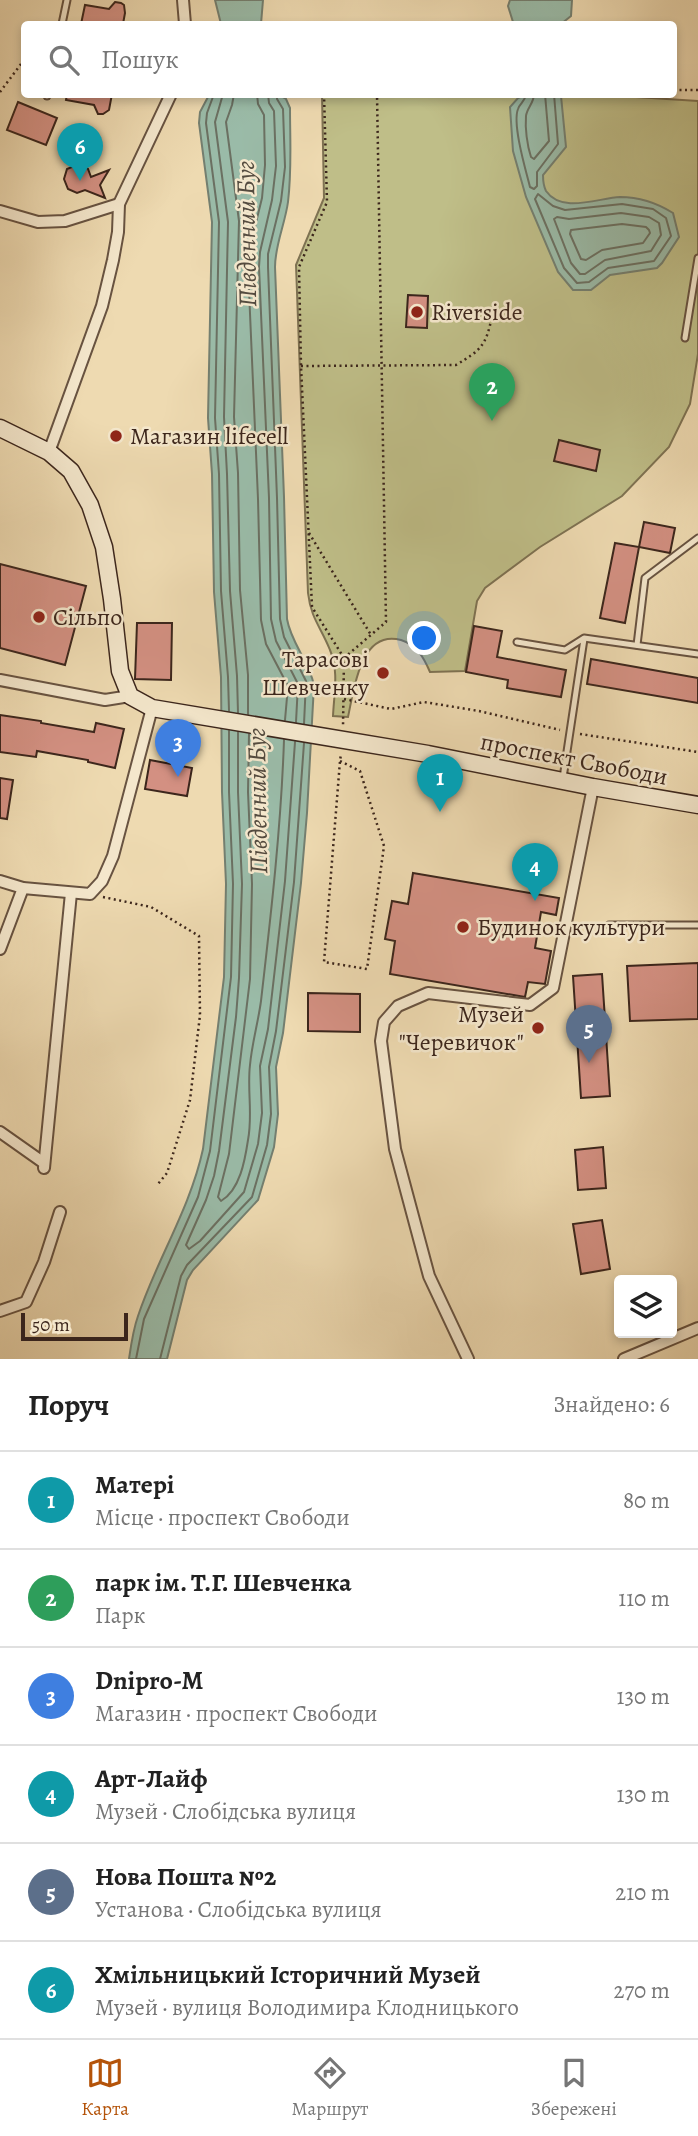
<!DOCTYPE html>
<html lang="uk">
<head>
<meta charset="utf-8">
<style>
	:root { --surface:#fff; --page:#f2f2f2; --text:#222; --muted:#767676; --line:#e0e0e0; --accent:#b45309 }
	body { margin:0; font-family:Alegreya,serif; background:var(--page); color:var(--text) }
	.controls { position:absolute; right:21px; bottom:21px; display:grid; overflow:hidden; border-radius:7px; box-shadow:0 4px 10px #0003 }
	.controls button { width:63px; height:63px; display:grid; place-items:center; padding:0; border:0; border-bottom:2px solid var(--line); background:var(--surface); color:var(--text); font:35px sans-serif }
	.scale { position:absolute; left:21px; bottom:18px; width:107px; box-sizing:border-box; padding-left:7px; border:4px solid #3c261c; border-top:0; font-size:19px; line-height:24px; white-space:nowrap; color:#3c261c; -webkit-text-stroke:5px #f4e7cc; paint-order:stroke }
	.you { position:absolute; left:425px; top:639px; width:24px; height:24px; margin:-18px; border:5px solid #fff; border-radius:50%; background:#1a73e8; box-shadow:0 0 0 10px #1a73e833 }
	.badge { display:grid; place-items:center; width:46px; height:46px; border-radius:50%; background:var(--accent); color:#fff; font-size:23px; font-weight:700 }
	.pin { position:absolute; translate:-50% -58px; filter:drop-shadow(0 2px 4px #0008) }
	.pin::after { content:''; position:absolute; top:37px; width:24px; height:21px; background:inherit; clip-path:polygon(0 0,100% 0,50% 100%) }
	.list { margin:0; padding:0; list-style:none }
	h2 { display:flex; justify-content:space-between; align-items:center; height:91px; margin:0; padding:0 28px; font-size:30px }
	h2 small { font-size:23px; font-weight:400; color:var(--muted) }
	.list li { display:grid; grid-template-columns:46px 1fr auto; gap:21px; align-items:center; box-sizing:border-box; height:98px; padding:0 28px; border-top:2px solid var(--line) }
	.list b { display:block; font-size:26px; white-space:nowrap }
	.list p { margin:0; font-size:23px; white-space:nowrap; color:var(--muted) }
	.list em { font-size:23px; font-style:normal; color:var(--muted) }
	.icon { flex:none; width:38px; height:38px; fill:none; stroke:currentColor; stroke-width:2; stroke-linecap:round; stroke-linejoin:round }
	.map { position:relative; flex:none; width:698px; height:1359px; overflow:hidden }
	.search { position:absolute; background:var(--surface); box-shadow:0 4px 10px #0003; left:21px; right:21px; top:21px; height:77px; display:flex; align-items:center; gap:18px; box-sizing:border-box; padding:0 24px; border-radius:7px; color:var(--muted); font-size:26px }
	.sheet { height:679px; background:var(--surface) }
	nav { display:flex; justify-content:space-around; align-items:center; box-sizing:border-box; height:98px; border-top:2px solid var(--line); background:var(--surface); font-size:19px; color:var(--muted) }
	nav a { display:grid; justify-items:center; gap:4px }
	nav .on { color:var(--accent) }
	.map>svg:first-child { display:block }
</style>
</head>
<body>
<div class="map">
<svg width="698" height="1359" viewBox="0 0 698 1359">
	<rect width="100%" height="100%" fill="#eedab1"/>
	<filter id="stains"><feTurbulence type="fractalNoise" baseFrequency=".00286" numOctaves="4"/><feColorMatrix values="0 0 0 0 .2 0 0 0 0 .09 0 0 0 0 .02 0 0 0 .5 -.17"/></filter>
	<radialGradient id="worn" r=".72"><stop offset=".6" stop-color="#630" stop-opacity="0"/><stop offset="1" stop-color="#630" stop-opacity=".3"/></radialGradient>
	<path fill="#bfbe88" stroke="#7e7252" stroke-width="2" d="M589,94L698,101V354L690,404L669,447L622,496L540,547L485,588L477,601L465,671L430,672C424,658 417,645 401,640C360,629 354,690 348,717L333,716C334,694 339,671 330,650C321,627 311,619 308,593L296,265L324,198L322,95Z"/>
	<g fill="#9abba8" stroke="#747f70" stroke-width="2">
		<polygon points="215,0 263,0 261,24 221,24"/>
		<polygon points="510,0 572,0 571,16 561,24 517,24 513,22 508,6"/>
		<path d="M209,95H279L286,99L290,108C290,141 292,169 288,202C285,224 275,245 275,267L284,497L287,619C291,643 309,661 314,685L307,813L301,883L283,1033L276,1067L278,1114L274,1147L258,1200L193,1270L187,1280L167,1359H129C131,1345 133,1330 138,1316C157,1259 190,1209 203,1149L224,977L226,884L222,792L221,677L214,592L212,474L208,418L212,222L199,123L200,112Z"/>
		<path d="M525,95L561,96L566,147L543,175C543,180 544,187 546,191C562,214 598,198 620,197C640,197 657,203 673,213L679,237L662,263L657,268L610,275L591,290H573L558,272L526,197L513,151L510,107L518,98Z"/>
	</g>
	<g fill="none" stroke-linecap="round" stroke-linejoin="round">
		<g stroke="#6b7062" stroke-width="2">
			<polyline points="214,94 207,113 206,123 219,222 215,418 219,474 221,591 228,677 229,711"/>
			<polyline points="223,94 215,122 228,222 224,417 227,474 230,591 237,676 238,713"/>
			<polyline points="234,94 232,105 226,122 239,221 234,417 238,473 240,590 248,675 248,714"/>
			<polyline points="257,94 258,104 264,115 265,165 262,198 249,251 248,267 258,499 261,620 266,644 288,686 285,720"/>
			<polyline points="268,94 269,103 274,111 276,166 272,200 260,252 259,267 269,498 271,619 276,641 298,684 296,722"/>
			<polyline points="277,94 277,99 283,109 285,167 281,201 268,254 268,267 277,498 280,619 284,637 306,681 304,724"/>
			<path d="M526,94C525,102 520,103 518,109C512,124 526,171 530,187L534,189L537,186V172L558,144L554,94"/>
			<path d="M534,94C534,103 527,108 526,116C525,128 527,145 531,157L534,159L549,141L545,94"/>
			<polygon points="538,194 553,206 565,210 622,204 653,209 666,218 671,236 654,261 608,268 589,282 577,283 564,268 535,199"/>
			<polygon points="621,213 649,217 659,223 661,235 651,251 605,260 585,274 580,274 571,263 554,219 557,217 569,219"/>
			<polygon points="622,224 646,227 649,230 650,233 643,243 602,250 586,260 581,259 570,234 571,230"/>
			<polyline points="238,732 238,792 242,884 239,978 236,1017 219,1151 214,1176 206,1200 186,1245 189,1249 200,1241 244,1192 258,1144 262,1113 260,1066 268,1029 285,881 295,742"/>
			<path d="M249,734L248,792L252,884L250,979L229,1154L218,1197L221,1201C240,1190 245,1160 248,1140C253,1114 247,1090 250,1065C252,1043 258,1023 261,1001C271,914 281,828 284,740"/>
			<polyline points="136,1359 144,1319 198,1197 210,1151 231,977 233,884 229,792 229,731"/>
			<polyline points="160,1359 181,1276 187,1265 252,1197 267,1145 271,1114 269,1067 276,1031 294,882 304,743"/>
		</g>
	</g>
	<g fill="#d39082" stroke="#3c261c" stroke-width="2">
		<polygon points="115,2 121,3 124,5 125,13 123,24 81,24 85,5 109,9"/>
		<polygon points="67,94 112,94 109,110 103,114 98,114 94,105 66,100"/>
		<polygon points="18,102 57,118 46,145 7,130"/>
		<polygon points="79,164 88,169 91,177 109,170 100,185 105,198 85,190 77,193 68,189 64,179 67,169"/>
		<polygon points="408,295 428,296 427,328 406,327"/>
		<polygon points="559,440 600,450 596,471 554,461"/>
		<polygon points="644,522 675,528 670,553 639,547"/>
		<polygon points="615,543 639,547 625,623 600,618"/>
		<polygon points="0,564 86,586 65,665 0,648"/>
		<polygon points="137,623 172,623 171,680 135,679"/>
		<polygon points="474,626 502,631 497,657 566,670 561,697 507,688 508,680 466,672"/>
		<polygon points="591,659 698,678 698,703 587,684"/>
		<polygon points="0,715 41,721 41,723 94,732 96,723 124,729 115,768 88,762 88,760 37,751 36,757 0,752"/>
		<polygon points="150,760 192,768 187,796 145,789"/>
		<polygon points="0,778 13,780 7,819 0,818"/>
		<polygon points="413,873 559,898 556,915 541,912 535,948 551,951 545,984 528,982 525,997 390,974 395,941 385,939 392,901 408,904"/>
		<polygon points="698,963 698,1019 630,1021 627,966"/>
		<polygon points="602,974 610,1096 581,1098 573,976"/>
		<polygon points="308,993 360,994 360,1032 308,1031"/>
		<polygon points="603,1147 606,1188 578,1190 575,1150"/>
		<polygon points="602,1220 610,1269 581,1274 573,1224"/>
	</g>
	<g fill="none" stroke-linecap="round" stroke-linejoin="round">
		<g stroke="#685341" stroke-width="9">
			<g id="lane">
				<polyline points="62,24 67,0"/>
				<polyline points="47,96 47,94"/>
				<polyline points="685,338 698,258"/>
				<polyline points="517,642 565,650 584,638 698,654"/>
				<polyline points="637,645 645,578 698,538"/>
				<polyline points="563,778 584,639"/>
				<polyline points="609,925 698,925"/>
			</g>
		</g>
		<g stroke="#685341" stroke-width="14">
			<g id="street">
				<polyline points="183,0 185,24"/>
				<polyline points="0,211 38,222 65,221 119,204"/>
				<polyline points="49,452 102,306 113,260 118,232 119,204 171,94"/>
				<polyline points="0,680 105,700 130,696"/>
				<polyline points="0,881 23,888 90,894 102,881 113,856 152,708"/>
				<polyline points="0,949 23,888"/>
				<polyline points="0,1132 44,1163"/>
				<polyline points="44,1168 71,893"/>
				<polyline points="0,1311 26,1302 44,1262 60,1212"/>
				<polyline points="468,1359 429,1276 395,1149 381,1041 384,1022 398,1006 428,993 530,1005 553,988 593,787"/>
				<polyline points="624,1359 698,1328"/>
			</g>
		</g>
		<g stroke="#3c261c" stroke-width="19">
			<polyline id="secondary" points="0,428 49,452 71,471 90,505 104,547 112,599 120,671 130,696 152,708 428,754 593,787 698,805"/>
		</g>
		<g stroke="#3c261c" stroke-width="2.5" stroke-dasharray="2 3.5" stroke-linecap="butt">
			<polyline points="674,90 698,90"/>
			<polyline points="0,92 24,60"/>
			<polyline points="324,94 327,202 299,267 301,366 312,607 344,658 343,727"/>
			<path d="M301,366L456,365C481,350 486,346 492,316"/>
			<polyline points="309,533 371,635"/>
			<polyline points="344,658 386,622 377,94"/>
			<polyline points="344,699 391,709 424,702 479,711 560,730"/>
			<polyline points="580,734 698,752"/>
			<polyline points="340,761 360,771 384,846 367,969 324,962 340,761 341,754"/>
			<polyline points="103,897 151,907 199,936 200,1015 190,1100 167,1173 158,1184"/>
		</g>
		<use href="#lane" stroke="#f4e7cc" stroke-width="5"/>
		<use href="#street" stroke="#f4e7cc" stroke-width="10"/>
		<use href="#secondary" stroke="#f4e7cc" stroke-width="16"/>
	</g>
	<g fill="#8f2418" stroke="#f4e7cc" stroke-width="2.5">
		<circle cx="417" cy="312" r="7"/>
		<circle cx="116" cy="436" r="7"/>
		<circle cx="39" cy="617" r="7"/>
		<circle cx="383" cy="673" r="7"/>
		<circle cx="463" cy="927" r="7"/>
		<circle cx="538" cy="1028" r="7"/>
	</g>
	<g text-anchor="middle" stroke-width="5" stroke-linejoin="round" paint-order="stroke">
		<g font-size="24" fill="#3c261c" stroke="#f4e7cc" text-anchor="start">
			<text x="431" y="320">Riverside</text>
			<text x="130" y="444">Магазин lifecell</text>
			<text x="53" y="625">Сільпо</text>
			<text x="369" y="667" text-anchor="end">Тарасові<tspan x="369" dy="28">Шевченку</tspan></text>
			<text x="477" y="935">Будинок культури</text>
			<text x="524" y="1022" text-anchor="end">Музей<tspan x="524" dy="28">"Черевичок"</tspan></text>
		</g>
		<g font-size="24" fill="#3c261c" stroke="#f4e7cc">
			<text transform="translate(574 759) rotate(11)" y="8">проспект Свободи</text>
		</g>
		<g font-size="26" font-style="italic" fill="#544b3f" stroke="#f4e7cc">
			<text transform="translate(246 234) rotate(-91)" y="9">Південний Буг</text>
			<text transform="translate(257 801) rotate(-91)" y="9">Південний Буг</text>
		</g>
	</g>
	<rect width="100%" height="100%" filter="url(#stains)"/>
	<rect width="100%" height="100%" fill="url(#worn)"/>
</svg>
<div class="controls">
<button><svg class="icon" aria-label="layers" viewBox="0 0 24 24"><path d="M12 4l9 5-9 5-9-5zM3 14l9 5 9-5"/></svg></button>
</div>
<div class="scale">50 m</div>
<div class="you"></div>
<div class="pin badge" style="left:440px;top:812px;background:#0f9aa8">1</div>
<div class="pin badge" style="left:492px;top:421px;background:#2e9e5b">2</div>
<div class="pin badge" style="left:178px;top:777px;background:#3f7fe0">3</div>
<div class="pin badge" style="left:535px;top:901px;background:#0f9aa8">4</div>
<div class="pin badge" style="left:589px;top:1063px;background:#5c6f8a">5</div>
<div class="pin badge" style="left:80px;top:181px;background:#0f9aa8">6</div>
<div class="search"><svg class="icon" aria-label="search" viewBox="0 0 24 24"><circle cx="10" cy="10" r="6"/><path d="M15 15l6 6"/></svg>Пошук</div>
</div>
<section class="sheet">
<h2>Поруч<small>Знайдено: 6</small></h2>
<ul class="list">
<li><span class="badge" style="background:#0f9aa8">1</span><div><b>Матері</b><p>Місце · проспект Свободи</p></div><em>80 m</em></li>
<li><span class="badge" style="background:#2e9e5b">2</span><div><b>парк ім. Т.Г. Шевченка</b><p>Парк</p></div><em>110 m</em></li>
<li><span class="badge" style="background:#3f7fe0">3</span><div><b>Dnipro-M</b><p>Магазин · проспект Свободи</p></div><em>130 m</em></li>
<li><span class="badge" style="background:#0f9aa8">4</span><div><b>Арт-Лайф</b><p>Музей · Слобідська вулиця</p></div><em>130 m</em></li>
<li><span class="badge" style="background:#5c6f8a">5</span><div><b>Нова Пошта №2</b><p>Установа · Слобідська вулиця</p></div><em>210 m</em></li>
<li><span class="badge" style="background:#0f9aa8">6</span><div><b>Хмільницький Історичний Музей</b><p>Музей · вулиця Володимира Клодницького</p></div><em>270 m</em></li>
</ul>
</section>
<nav>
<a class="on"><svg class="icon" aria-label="map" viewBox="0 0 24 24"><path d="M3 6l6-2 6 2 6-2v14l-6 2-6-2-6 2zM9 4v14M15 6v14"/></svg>Карта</a>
<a><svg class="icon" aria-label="directions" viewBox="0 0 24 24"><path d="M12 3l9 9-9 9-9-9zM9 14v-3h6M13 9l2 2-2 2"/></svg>Маршрут</a>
<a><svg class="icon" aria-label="saved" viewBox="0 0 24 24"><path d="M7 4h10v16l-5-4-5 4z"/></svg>Збережені</a>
</nav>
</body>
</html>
